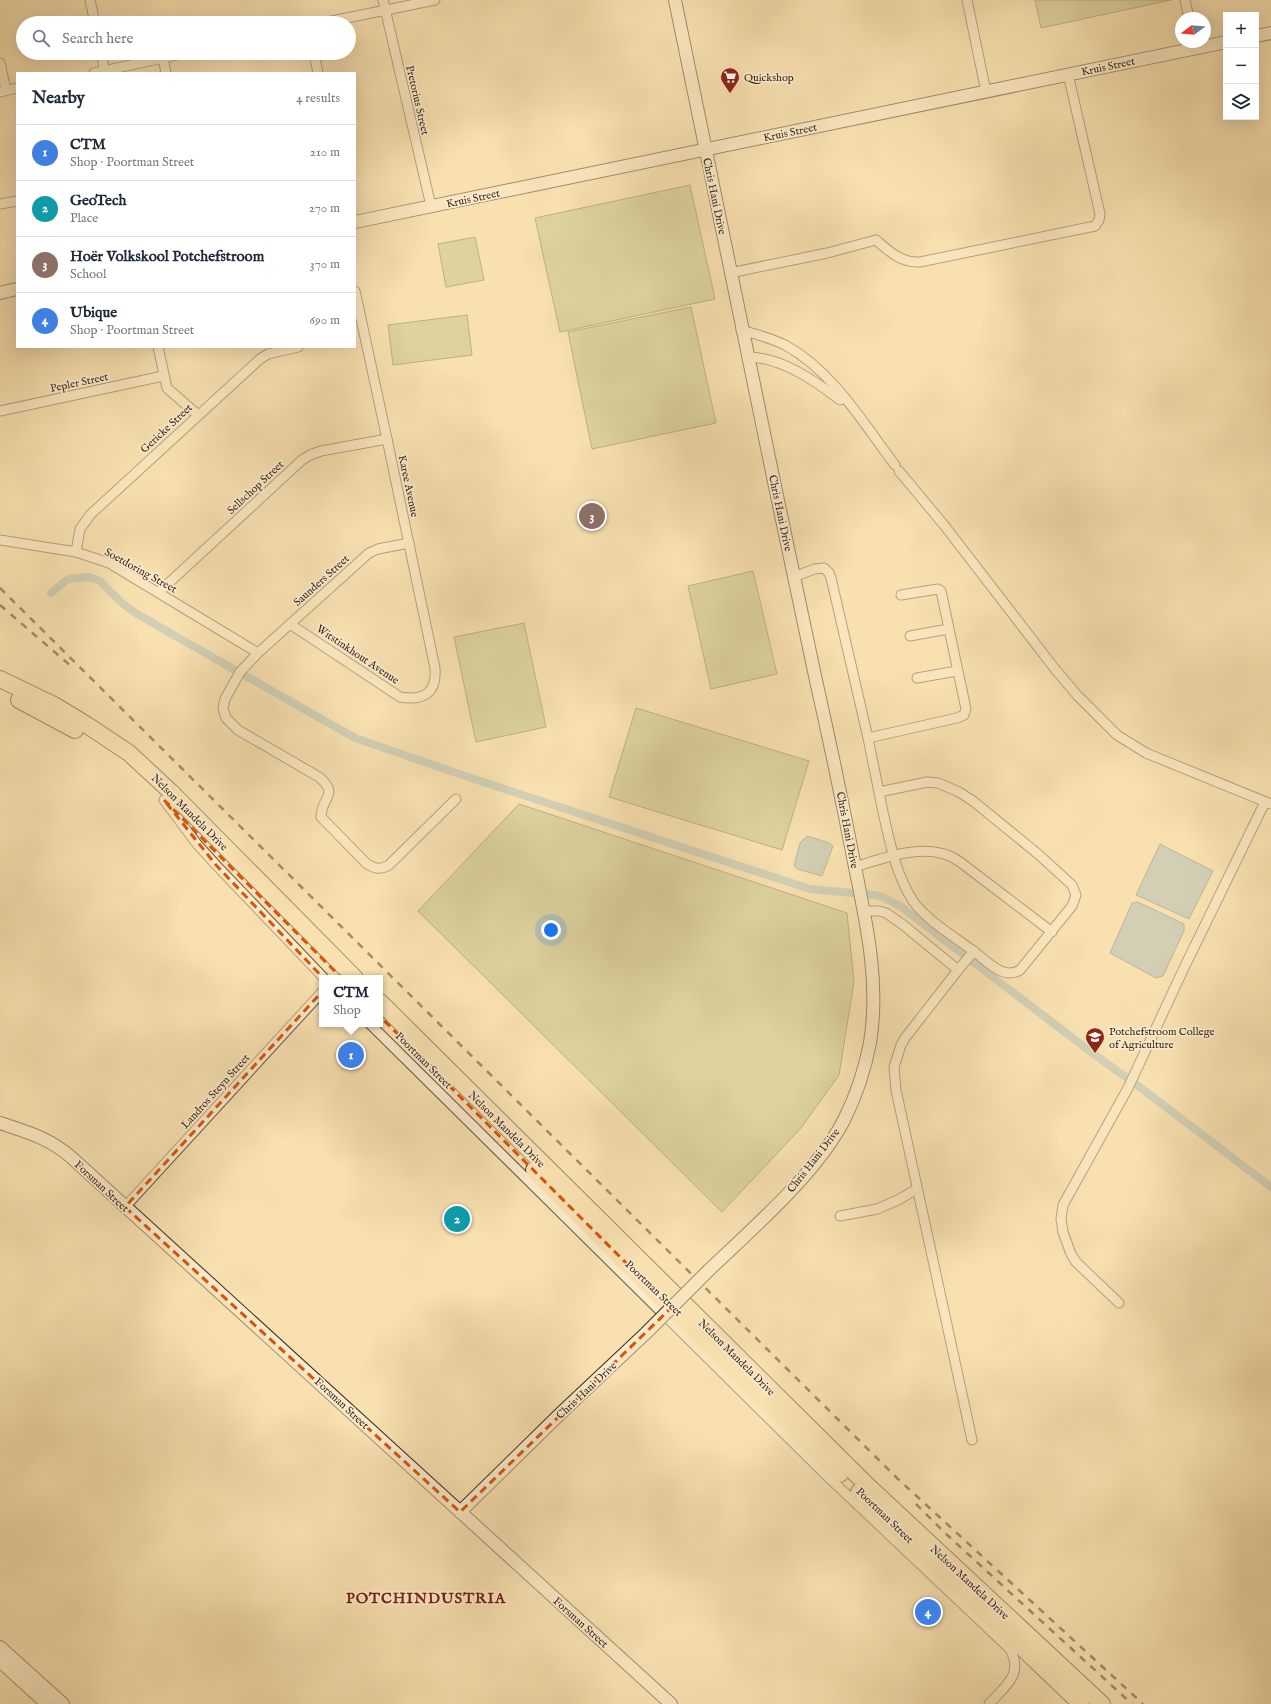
<!DOCTYPE html>
<html lang="en">
<head>
<meta charset="utf-8">
<style>
	:root { --surface:#fff; --page:#f6f6f7; --text:#1f2937; --muted:#747a83; --line:#e0e1e3; --accent:#b45309 }
	body { margin:0; font-family:"IM FELL English",serif; background:var(--page); color:var(--text) }
	.controls { position:absolute; right:12px; top:12px; display:grid; overflow:hidden; border-radius:0px; box-shadow:0 4px 16px #0002 }
	.controls button { width:36px; height:36px; display:grid; place-items:center; padding:0; border:0; border-bottom:1px solid var(--line); background:var(--surface); color:var(--text); font:20px sans-serif }
	.compass { position:absolute; left:1175px; top:12px; width:36px; height:36px; border-radius:50%; background:var(--surface); box-shadow:0 4px 16px #0002; rotate:254deg }
	.you { position:absolute; left:551px; top:930px; width:14px; height:14px; margin:-10px; border:3px solid #fff; border-radius:50%; background:#1a73e8; box-shadow:0 0 0 6px #1a73e833 }
	.badge { display:grid; place-items:center; width:26px; height:26px; border-radius:50%; background:var(--accent); color:#fff; font-size:13px; font-weight:700 }
	.pin { position:absolute; translate:-50% -50%; border:2px solid #fff; box-shadow:0 1px 4px #0006 }
	.popup { position:absolute; left:319px; top:975px; width:64px; height:52px; box-sizing:border-box; display:grid; place-content:center; border-radius:0px; background:var(--surface); filter:drop-shadow(0 1px 3px #0005); font-size:13px; white-space:nowrap; color:var(--muted) }
	.popup b { font-size:15px; color:var(--text) }
	.popup::after { content:''; position:absolute; left:50%; top:100%; margin-left:-8px; border:8px solid transparent; border-top-color:var(--surface) }
	.list { margin:0; padding:0; list-style:none }
	h2 { display:flex; justify-content:space-between; align-items:center; height:52px; margin:0; padding:0 16px; font-size:17px }
	h2 small { font-size:13px; font-weight:400; color:var(--muted) }
	.list li { display:grid; grid-template-columns:26px 1fr auto; gap:12px; align-items:center; box-sizing:border-box; height:56px; padding:0 16px; border-top:1px solid var(--line) }
	.list b { display:block; font-size:15px; white-space:nowrap }
	.list p { margin:0; font-size:13px; white-space:nowrap; color:var(--muted) }
	.list em { font-size:13px; font-style:normal; color:var(--muted) }
	.icon { flex:none; width:22px; height:22px; fill:none; stroke:currentColor; stroke-width:2; stroke-linecap:round; stroke-linejoin:round }
	.map { position:relative; flex:none; width:1271px; height:1704px; overflow:hidden }
	.search { position:absolute; background:var(--surface); box-shadow:0 4px 16px #0002; left:16px; top:16px; width:340px; height:44px; display:flex; align-items:center; gap:10px; box-sizing:border-box; padding:0 14px; border-radius:22px; color:var(--muted); font-size:15px }
	.panel { position:absolute; background:var(--surface); box-shadow:0 4px 16px #0002; left:16px; top:72px; width:340px; height:276px; border-radius:0px }
	.map>svg:first-child { display:block }
</style>
</head>
<body>
<div class="map">
<svg width="1271" height="1704" viewBox="0 0 1271 1704">
	<rect width="100%" height="100%" fill="#f8e0b0"/>
	<filter id="stains"><feTurbulence type="fractalNoise" baseFrequency=".005" numOctaves="4"/><feColorMatrix values="0 0 0 0 .2 0 0 0 0 .09 0 0 0 0 .02 0 0 0 .5 -.17"/></filter>
	<radialGradient id="worn" r=".72"><stop offset=".6" stop-color="#630" stop-opacity="0"/><stop offset="1" stop-color="#630" stop-opacity=".3"/></radialGradient>
	<g fill="#bcc28c" stroke="#7b7454">
		<polygon points="1035,0 1171,0 1041,28"/>
		<polygon points="690,185 715,299 560,332 535,218"/>
		<polygon points="475,237 484,280 446,287 438,244"/>
		<polygon points="691,307 716,423 592,449 568,332"/>
		<polygon points="467,315 472,355 393,365 388,325"/>
		<polygon points="753,571 777,674 711,689 688,586"/>
		<polygon points="524,623 546,727 476,742 454,637"/>
		<polygon points="636,708 809,761 782,850 609,797"/>
		<polygon points="519,804 847,913 854,982 839,1075 801,1128 722,1212 418,911"/>
	</g>
	<g fill="#a4bab8" stroke="#7a7f7a">
		<polygon points="807,836 829,843 833,846 822,876 797,869 794,866 800,843"/>
		<polygon points="1160,844 1213,871 1189,919 1136,895"/>
		<polygon points="1138,902 1184,924 1184,931 1163,976 1156,978 1110,953 1132,903"/>
	</g>
	<g fill="none" stroke-linecap="round" stroke-linejoin="round">
		<g stroke="#a4bab8" stroke-width="8">
			<polyline points="51,593 68,579 89,577 100,581 123,604 137,614 235,670"/>
			<polyline points="246,676 355,738 465,776 810,889 852,893"/>
			<polyline points="866,894 880,896 900,906 1091,1052 1127,1078"/>
			<polyline points="1137,1085 1271,1187"/>
		</g>
		<g stroke="#6a5542" stroke-width="11">
			<g id="street">
				<polyline points="90,0 95,23"/>
				<polyline points="383,0 431,206"/>
				<polyline points="967,0 986,92"/>
				<polyline points="1185,0 1189,18"/>
				<polyline points="322,23 435,0"/>
				<polyline points="101,53 105,73"/>
				<polyline points="314,53 318,73"/>
				<polyline points="163,58 166,73"/>
				<polyline points="0,63 6,90"/>
				<polyline points="94,73 186,53"/>
				<polyline points="0,92 17,88"/>
				<polyline points="0,204 17,201"/>
				<path d="M730,273L827,253L876,240C890,252 901,263 920,262L1095,226L1099,220L1100,214L1068,74"/>
				<path d="M741,330C756,334 771,338 785,345C833,371 863,423 895,465"/>
				<polyline points="158,347 167,388 198,415"/>
				<path d="M747,357C781,357 814,380 840,400"/>
				<polyline points="0,411 163,376"/>
				<polyline points="899,471 944,525 1055,669 1077,695 1117,735 1146,753 1271,804"/>
				<polyline points="0,540 76,552 109,563 258,653"/>
				<path d="M409,543L378,549L369,553L258,653L240,672L225,699L223,708L226,718L238,730L319,777C340,795 321,797 321,817L367,864C376,869 380,870 389,865L456,799"/>
				<polyline points="76,552 80,529 91,514 260,359 268,354 298,347"/>
				<path d="M794,577L814,569L824,568L829,573L831,578C843,632 856,685 868,738C873,763 878,788 883,812C890,843 896,875 913,901C926,920 958,939 976,953C989,963 1004,980 1020,970L1072,906L1076,895L1072,885L1038,854L973,801L959,792L938,783L927,782L879,792"/>
				<polyline points="159,592 302,460 310,455 321,451 387,439"/>
				<path d="M290,624L400,697C424,701 437,693 435,668L387,439L355,291"/>
				<polyline points="910,636 948,629"/>
				<polyline points="917,678 957,671"/>
				<polyline points="868,738 957,718 964,715 966,709 941,591 938,589 901,595"/>
				<polyline points="164,800 197,844 216,865 324,978"/>
				<path d="M855,867C886,857 931,840 960,862L1052,932"/>
				<polyline points="865,913 868,911 879,911 886,913 902,924 958,970 905,1038 901,1045 894,1067 896,1090 972,1440"/>
				<polyline points="958,970 974,951"/>
				<path d="M370,1024L826,1475L1010,1649C1024,1675 1005,1686 989,1704"/>
				<polyline points="125,1207 322,992"/>
				<polyline points="840,1216 877,1209 898,1200 917,1189"/>
				<polyline points="1119,1303 1076,1262 1071,1254 1063,1232 1061,1219 1063,1205 1128,1088 1184,968 1265,802"/>
			</g>
		</g>
		<g stroke="#3a271d" stroke-width="14">
			<g id="secondary">
				<path d="M675,0C721,226 767,451 815,676C829,738 842,800 854,862C866,922 880,981 870,1043C865,1069 856,1096 844,1120C816,1174 753,1228 709,1270"/>
				<polyline points="1256,36 1271,33"/>
				<polyline points="355,222 1226,42"/>
				<polyline points="0,293 17,289"/>
				<path d="M0,1123C27,1132 49,1138 71,1157L671,1704"/>
				<polyline points="460,1512 562,1412 646,1333"/>
				<polyline points="0,1647 63,1704"/>
				<polyline points="0,1661 47,1704"/>
			</g>
		</g>
		<g stroke="#3a271d" stroke-width="18">
			<g id="highway">
				<polyline points="0,679 54,705 87,725 129,753 171,792 355,978"/>
				<polyline points="19,700 75,730"/>
				<polyline points="380,1002 866,1484 1102,1704"/>
				<polyline points="534,1170 654,1292 840,1474"/>
				<polyline points="859,1492 1081,1704"/>
			</g>
		</g>
		<use href="#street" stroke="#faebcc" stroke-width="9"/>
		<use href="#secondary" stroke="#faebcc" stroke-width="12"/>
		<use href="#highway" stroke="#f8e0b0" stroke-width="16"/>
		<g stroke="#3a271d" stroke-width="2.5" stroke-dasharray="7 7" stroke-linecap="butt">
			<polyline points="0,588 898,1479 1143,1704"/>
			<polyline points="0,605 72,667"/>
			<polyline points="916,1504 945,1533 1132,1704"/>
		</g>
		<g stroke="#3a271d" stroke-width="14" stroke-linecap="butt">
			<polyline id="secondary-bridge" points="646,1333 709,1270"/>
		</g>
		<use href="#secondary-bridge" stroke="#faebcc" stroke-width="12"/>
	</g>
	<path d="M0 0H1271V1704H0ZM164,800L671,1308L460,1512L125,1207L329,984L216,865Z" fill="#f8e0b0" fill-opacity=".55" fill-rule="evenodd"/>
	<path fill="none" stroke="#d7540e" stroke-width="3" stroke-dasharray="8 5" stroke-linejoin="round" d="M164,800L671,1308L460,1512L125,1207L329,984L216,865Z"/>
	<defs>
		<g id="supermarket-pin" transform="scale(1)"><path d="M0 17L-7.5 6A9.5 9.5 0 1 1 7.5 6Z" fill="#8f2418" stroke="#faebcc"/><path d="M-6-5.5h2.5l.6 2H6L4.5 2H-2.5L-4.4-4H-6ZM-1.5 3.2a1.3 1.3 0 1 0 .1 0ZM3 3.2a1.3 1.3 0 1 0 .1 0Z" fill="#fff"/></g>
		<g id="university-pin" transform="scale(1)"><path d="M0 17L-7.5 6A9.5 9.5 0 1 1 7.5 6Z" fill="#8f2418" stroke="#faebcc"/><path d="M0-5L7-2L0 1L-7-2ZM-4 1L0 2.5L4 1V4Q0 6-4 4Z" fill="#fff"/></g>
	</defs>
	<g fill-rule="evenodd">
		<use href="#supermarket-pin" x="730" y="77"/>
		<use href="#university-pin" x="1095" y="1037"/>
	</g>
	<g text-anchor="middle" stroke-width="3.5" stroke-linejoin="round" paint-order="stroke">
		<g font-size="11" fill="#3a271d" stroke="#faebcc">
			<text transform="translate(1108 66) rotate(-12)" y="4">Kruis Street</text>
			<text transform="translate(418 100) rotate(77)" y="4">Pretorius Street</text>
			<text transform="translate(790 132) rotate(-12)" y="4">Kruis Street</text>
			<text transform="translate(715 196) rotate(78)" y="4">Chris Hani Drive</text>
			<text transform="translate(473 198) rotate(-12)" y="4">Kruis Street</text>
			<text transform="translate(79 382) rotate(-12)" y="4">Pepler Street</text>
			<text transform="translate(166 428) rotate(-43)" y="4">Gericke Street</text>
			<text transform="translate(409 486) rotate(78)" y="4">Karee Avenue</text>
			<text transform="translate(255 487) rotate(-43)" y="4">Sellschop Street</text>
			<text transform="translate(781 513) rotate(78)" y="4">Chris Hani Drive</text>
			<text transform="translate(141 570) rotate(29)" y="4">Soetdoring Street</text>
			<text transform="translate(321 580) rotate(-42)" y="4">Saunders Street</text>
			<text transform="translate(358 654) rotate(34)" y="4">Witstinkhout Avenue</text>
			<text transform="translate(190 812) rotate(45)" y="4">Nelson Mandela Drive</text>
			<text transform="translate(848 830) rotate(79)" y="4">Chris Hani Drive</text>
			<text transform="translate(424 1060) rotate(45)" y="4">Poortman Street</text>
			<text transform="translate(215 1091) rotate(-48)" y="4">Landros Steyn Street</text>
			<text transform="translate(507 1129) rotate(45)" y="4">Nelson Mandela Drive</text>
			<text transform="translate(813 1160) rotate(-52)" y="4">Chris Hani Drive</text>
			<text transform="translate(102 1186) rotate(43)" y="4">Forsman Street</text>
			<text transform="translate(654 1288) rotate(44)" y="4">Poortman Street</text>
			<text transform="translate(737 1357) rotate(45)" y="4">Nelson Mandela Drive</text>
			<text transform="translate(586 1390) rotate(-43)" y="4">Chris Hani Drive</text>
			<text transform="translate(342 1403) rotate(43)" y="4">Forsman Street</text>
			<text transform="translate(885 1515) rotate(44)" y="4">Poortman Street</text>
			<text transform="translate(970 1582) rotate(43)" y="4">Nelson Mandela Drive</text>
			<text transform="translate(581 1622) rotate(42)" y="4">Forsman Street</text>
		</g>
		<g font-size="11" fill="#3a271d" stroke="#faebcc" text-anchor="start">
			<text x="744" y="81">Quickshop</text>
			<text x="1109" y="1035">Potchefstroom College<tspan x="1109" dy="13">of Agriculture</tspan></text>
		</g>
		<g font-size="15" font-weight="bold" letter-spacing="1" fill="#7a1f14" stroke="#faebcc">
			<text x="426" y="1603">POTCHINDUSTRIA</text>
		</g>
	</g>
	<rect width="100%" height="100%" filter="url(#stains)"/>
	<rect width="100%" height="100%" fill="url(#worn)"/>
</svg>
<div class="controls">
<button>+</button>
<button>−</button>
<button><svg class="icon" aria-label="layers" viewBox="0 0 24 24"><path d="M12 4l9 5-9 5-9-5zM3 14l9 5 9-5"/></svg></button>
</div>
<svg class="compass" viewBox="-18 -18 36 36"><path d="M0-13l5 13h-10z" fill="#e53935"/><path d="M0 13l5-13h-10z" fill="#747a83"/></svg>
<div class="you"></div>
<div class="pin badge" style="left:351px;top:1055px;background:#3f7fe0">1</div>
<div class="popup"><b>CTM</b>Shop</div>
<div class="pin badge" style="left:457px;top:1219px;background:#0f9aa8">2</div>
<div class="pin badge" style="left:592px;top:516px;background:#8d6e63">3</div>
<div class="pin badge" style="left:928px;top:1612px;background:#3f7fe0">4</div>
<div class="search"><svg class="icon" aria-label="search" viewBox="0 0 24 24"><circle cx="10" cy="10" r="6"/><path d="M15 15l6 6"/></svg>Search here</div>
<section class="panel">
<h2>Nearby<small>4 results</small></h2>
<ul class="list">
<li><span class="badge" style="background:#3f7fe0">1</span><div><b>CTM</b><p>Shop · Poortman Street</p></div><em>210 m</em></li>
<li><span class="badge" style="background:#0f9aa8">2</span><div><b>GeoTech</b><p>Place</p></div><em>270 m</em></li>
<li><span class="badge" style="background:#8d6e63">3</span><div><b>Hoër Volkskool Potchefstroom</b><p>School</p></div><em>370 m</em></li>
<li><span class="badge" style="background:#3f7fe0">4</span><div><b>Ubique</b><p>Shop · Poortman Street</p></div><em>690 m</em></li>
</ul>
</section>
</div>
</body>
</html>
